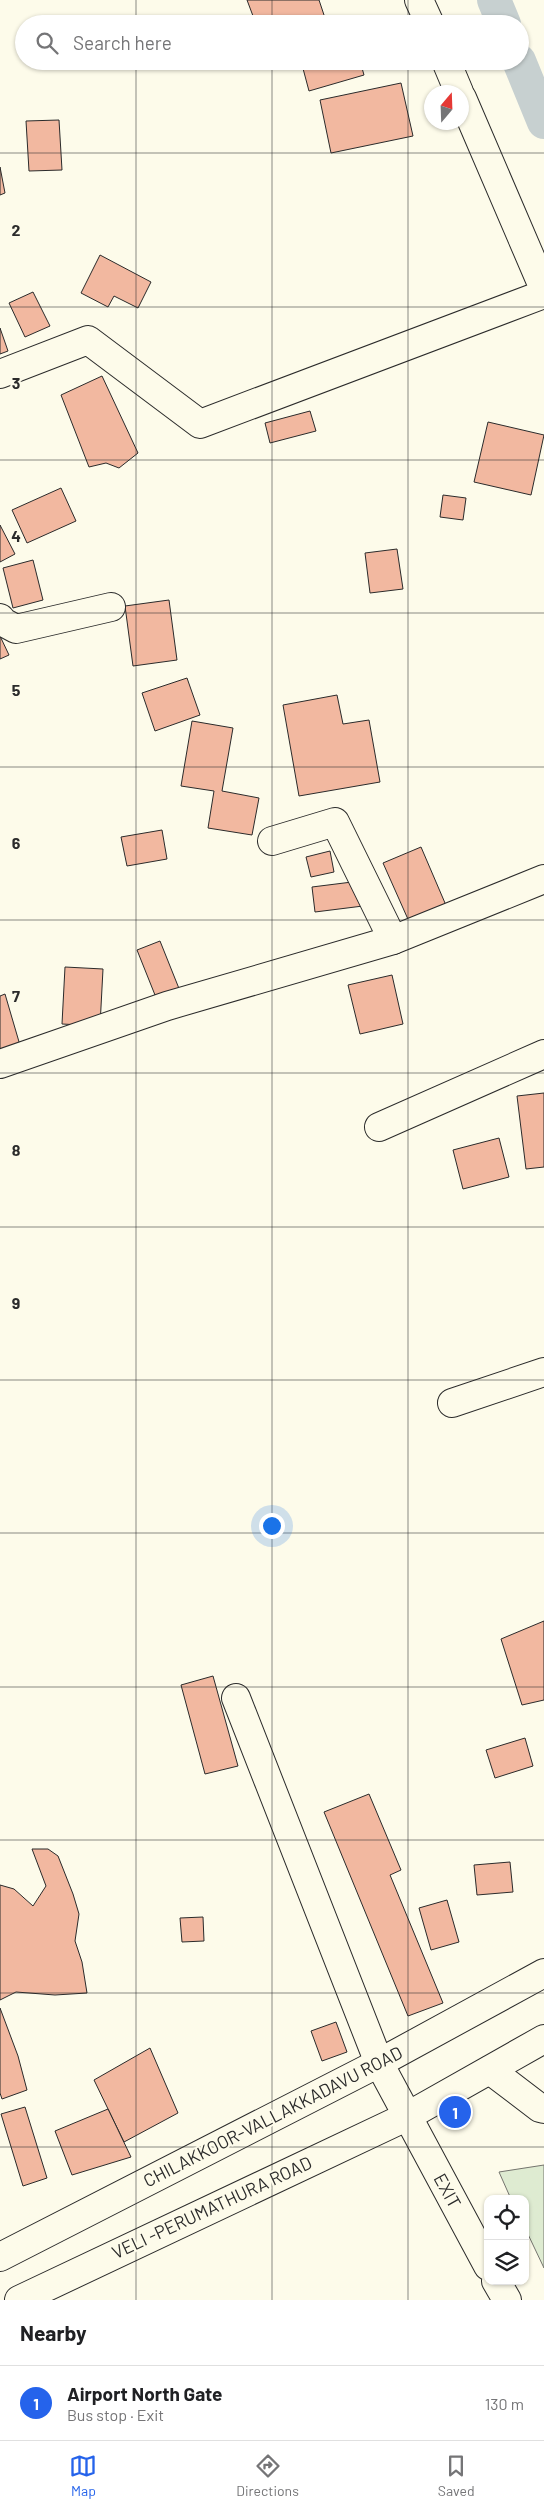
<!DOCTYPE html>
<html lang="en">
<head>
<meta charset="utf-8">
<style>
	:root { --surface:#fff; --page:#f2f2f2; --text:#202124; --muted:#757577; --line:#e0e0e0; --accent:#2563eb }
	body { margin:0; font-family:Barlow,sans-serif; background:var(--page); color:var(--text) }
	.controls { position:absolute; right:15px; bottom:15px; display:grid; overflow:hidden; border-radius:10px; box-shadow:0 1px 4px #0004 }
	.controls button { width:45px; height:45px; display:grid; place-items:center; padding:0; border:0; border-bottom:1px solid var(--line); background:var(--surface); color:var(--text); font:25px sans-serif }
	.compass { position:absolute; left:424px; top:85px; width:45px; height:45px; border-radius:50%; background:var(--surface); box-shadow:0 1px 4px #0004; rotate:19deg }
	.you { position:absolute; left:271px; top:1525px; width:18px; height:18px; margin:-12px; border:4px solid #fff; border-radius:50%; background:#1a73e8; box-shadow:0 0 0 8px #1a73e833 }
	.badge { display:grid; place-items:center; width:32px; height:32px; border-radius:50%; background:var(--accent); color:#fff; font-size:16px; font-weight:700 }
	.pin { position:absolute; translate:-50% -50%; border:2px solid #fff; box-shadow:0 1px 5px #0006 }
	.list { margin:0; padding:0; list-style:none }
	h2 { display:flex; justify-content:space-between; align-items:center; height:65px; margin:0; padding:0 20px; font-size:21px }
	h2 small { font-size:16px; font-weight:400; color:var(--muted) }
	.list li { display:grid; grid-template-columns:32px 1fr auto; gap:15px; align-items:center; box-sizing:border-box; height:75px; padding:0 20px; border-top:1px solid var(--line) }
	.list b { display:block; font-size:19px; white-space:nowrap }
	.list p { margin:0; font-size:16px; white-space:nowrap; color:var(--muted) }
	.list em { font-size:16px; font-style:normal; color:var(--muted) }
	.icon { flex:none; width:28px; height:28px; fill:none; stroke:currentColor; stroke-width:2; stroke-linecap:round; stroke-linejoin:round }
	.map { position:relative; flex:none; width:544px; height:2300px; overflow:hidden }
	.search { position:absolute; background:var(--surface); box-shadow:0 1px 4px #0004; left:15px; right:15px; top:15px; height:55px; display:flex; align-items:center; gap:12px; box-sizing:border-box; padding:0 18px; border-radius:28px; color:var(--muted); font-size:19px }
	.sheet { height:140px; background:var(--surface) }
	nav { display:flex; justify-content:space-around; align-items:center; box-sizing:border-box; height:70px; border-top:1px solid var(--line); background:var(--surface); font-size:14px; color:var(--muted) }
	nav a { display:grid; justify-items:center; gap:2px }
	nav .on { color:var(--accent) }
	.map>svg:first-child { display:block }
</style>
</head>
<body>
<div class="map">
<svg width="544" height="2300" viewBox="0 0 544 2300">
	<rect width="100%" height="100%" fill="#fdfbea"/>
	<polygon fill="#deebd1" stroke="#74746e" points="544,2165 544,2268 525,2228 525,2199 511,2199 499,2172"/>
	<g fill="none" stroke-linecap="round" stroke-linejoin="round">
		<g stroke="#c7d0d0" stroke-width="34">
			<polyline points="494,0 504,24"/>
			<polyline points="519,61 544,122"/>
		</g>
	</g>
	<g fill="#f2b8a0" stroke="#2b2b2b">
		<polygon points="247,0 319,0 327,24 256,24"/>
		<polygon points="301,61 360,61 364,75 309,91"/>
		<polygon points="401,83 413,136 331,153 320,100"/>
		<polygon points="59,120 62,170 29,171 26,121"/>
		<polygon points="0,167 5,193 0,195"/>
		<polygon points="100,255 151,282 138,308 114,296 108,307 81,293"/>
		<polygon points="33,292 50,326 25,337 9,303"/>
		<polygon points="0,328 8,351 0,354"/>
		<polygon points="102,376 138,453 119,468 106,463 89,467 61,395"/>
		<polygon points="310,411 316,431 270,443 265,423"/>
		<polygon points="488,422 544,435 531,495 474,482"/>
		<polygon points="61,488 76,521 27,543 12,510"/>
		<polygon points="443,495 466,498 463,520 440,517"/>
		<polygon points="0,525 15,554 0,562"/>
		<polygon points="397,549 403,589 370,593 365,553"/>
		<polygon points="33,560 43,600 13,608 3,568"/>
		<polygon points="169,600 177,660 133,666 125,606"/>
		<polygon points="0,636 9,655 0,659"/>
		<polygon points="187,678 200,715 155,731 142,693"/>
		<polygon points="337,695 343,724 369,720 380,782 299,796 283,705"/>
		<polygon points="192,721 233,728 222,791 259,798 252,835 208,828 214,791 181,786"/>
		<polygon points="162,830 167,859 127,866 121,837"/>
		<polygon points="421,847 448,910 411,926 383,863"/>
		<polygon points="330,851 334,872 311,877 306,857"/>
		<polygon points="360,881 363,906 315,912 312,887"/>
		<polygon points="160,941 180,991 157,1000 137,950"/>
		<polygon points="65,967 103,969 100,1026 62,1024"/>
		<polygon points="392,975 403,1024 360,1034 348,985"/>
		<polygon points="5,994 22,1052 0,1058 0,996"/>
		<polygon points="544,1093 544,1167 526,1169 517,1096"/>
		<polygon points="499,1138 509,1177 463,1189 453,1150"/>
		<polygon points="544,1621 544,1700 522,1705 501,1639"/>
		<polygon points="213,1676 238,1766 205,1774 181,1685"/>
		<polygon points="525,1738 533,1766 495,1778 486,1750"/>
		<polygon points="369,1794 401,1870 390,1875 443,2003 408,2016 324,1812"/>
		<polygon points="32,1849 48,1849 58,1856 73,1894 79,1914 75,1941 82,1962 87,1993 55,1995 16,1992 0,2000 0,1885 14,1889 33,1906 46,1886"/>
		<polygon points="510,1862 513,1892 477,1895 474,1865"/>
		<polygon points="447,1900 459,1942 431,1950 419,1908"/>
		<polygon points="203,1917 204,1941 182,1942 180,1918"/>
		<polygon points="0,2008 18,2056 27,2090 2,2099 0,2093"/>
		<polygon points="336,2022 347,2052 322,2061 311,2031"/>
		<polygon points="150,2048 178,2113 124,2142 94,2080"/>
		<polygon points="25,2107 47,2178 23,2186 1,2114"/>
		<polygon points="108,2109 131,2157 72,2175 55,2131"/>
	</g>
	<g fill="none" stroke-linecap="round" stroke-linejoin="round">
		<g stroke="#2b2b2b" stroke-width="30">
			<g id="minor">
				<polyline points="419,0 430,24"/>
				<polyline points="446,61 459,92"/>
				<polyline points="462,98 544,289"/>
				<polyline points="0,374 88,340 200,424 544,294"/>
				<polyline points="0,618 3,622 16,629 111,607"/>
				<polyline points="272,841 335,822 393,940"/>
				<polyline points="0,1064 167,1006 393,940 544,879"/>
				<polyline points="379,1127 544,1054"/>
				<polyline points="452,1403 544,1372"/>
				<polyline points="236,1698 379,2063 488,2266"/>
				<polyline points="490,2070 540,2108 544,2109"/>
				<polyline points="496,2281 507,2300"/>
			</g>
		</g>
		<g stroke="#2b2b2b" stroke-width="30">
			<g id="major">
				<polyline points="0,2257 379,2063 544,1973"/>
				<polyline points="19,2300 406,2117 544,2039"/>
			</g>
		</g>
		<use href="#minor" stroke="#fdfbea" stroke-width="28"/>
		<use href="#major" stroke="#fdfbea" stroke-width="28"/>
	</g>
	<path fill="none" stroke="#2b2b2b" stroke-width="1" stroke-opacity="0.55" d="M136,0V24M272,0V24M408,0V24M136,61V2300M272,61V2300M408,61V2300M0,153H544M0,307H544M0,460H544M0,613H544M0,767H544M0,920H544M0,1073H544M0,1227H544M0,1380H544M0,1533H544M0,1687H544M0,1840H544M0,1993H544M0,2147H544"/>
	<g text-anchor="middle" stroke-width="4" stroke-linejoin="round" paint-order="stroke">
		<g font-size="18" fill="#2b2b2b" stroke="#fdfbea">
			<text transform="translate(273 2117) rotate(-27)" y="6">CHILAKKOOR-VALLAKKADAVU ROAD</text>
			<text transform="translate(447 2191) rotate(61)" y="6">EXIT</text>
			<text transform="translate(212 2208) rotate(-25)" y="6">VELI -PERUMATHURA ROAD</text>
		</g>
	</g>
	<g font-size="16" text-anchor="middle" font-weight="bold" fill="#2b2b2b" stroke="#fdfbea" stroke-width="4" stroke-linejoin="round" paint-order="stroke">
		<text x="16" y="236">2</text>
		<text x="16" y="389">3</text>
		<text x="16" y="542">4</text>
		<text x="16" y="696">5</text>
		<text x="16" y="849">6</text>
		<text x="16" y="1002">7</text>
		<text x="16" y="1156">8</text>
		<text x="16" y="1309">9</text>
	</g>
</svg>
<div class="controls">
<button><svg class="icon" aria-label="locate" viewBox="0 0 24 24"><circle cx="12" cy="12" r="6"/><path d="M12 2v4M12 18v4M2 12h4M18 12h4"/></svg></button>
<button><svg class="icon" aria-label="layers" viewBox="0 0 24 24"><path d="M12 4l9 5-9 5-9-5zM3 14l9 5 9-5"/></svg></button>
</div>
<svg class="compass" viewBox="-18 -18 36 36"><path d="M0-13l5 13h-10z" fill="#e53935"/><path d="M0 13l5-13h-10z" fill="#757577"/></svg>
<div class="you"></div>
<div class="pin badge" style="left:455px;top:2112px">1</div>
<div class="search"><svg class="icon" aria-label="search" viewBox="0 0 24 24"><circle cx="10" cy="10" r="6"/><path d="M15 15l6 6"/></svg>Search here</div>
</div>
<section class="sheet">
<h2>Nearby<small></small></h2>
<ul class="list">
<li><span class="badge">1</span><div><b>Airport North Gate</b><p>Bus stop · Exit</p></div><em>130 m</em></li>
</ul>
</section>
<nav>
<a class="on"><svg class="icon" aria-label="map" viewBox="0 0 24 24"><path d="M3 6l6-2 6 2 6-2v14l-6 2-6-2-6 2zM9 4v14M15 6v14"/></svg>Map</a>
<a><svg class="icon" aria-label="directions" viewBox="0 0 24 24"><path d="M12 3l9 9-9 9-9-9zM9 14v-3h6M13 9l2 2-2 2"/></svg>Directions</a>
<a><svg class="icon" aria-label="saved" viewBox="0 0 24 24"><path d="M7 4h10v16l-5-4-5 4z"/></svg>Saved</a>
</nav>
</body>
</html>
